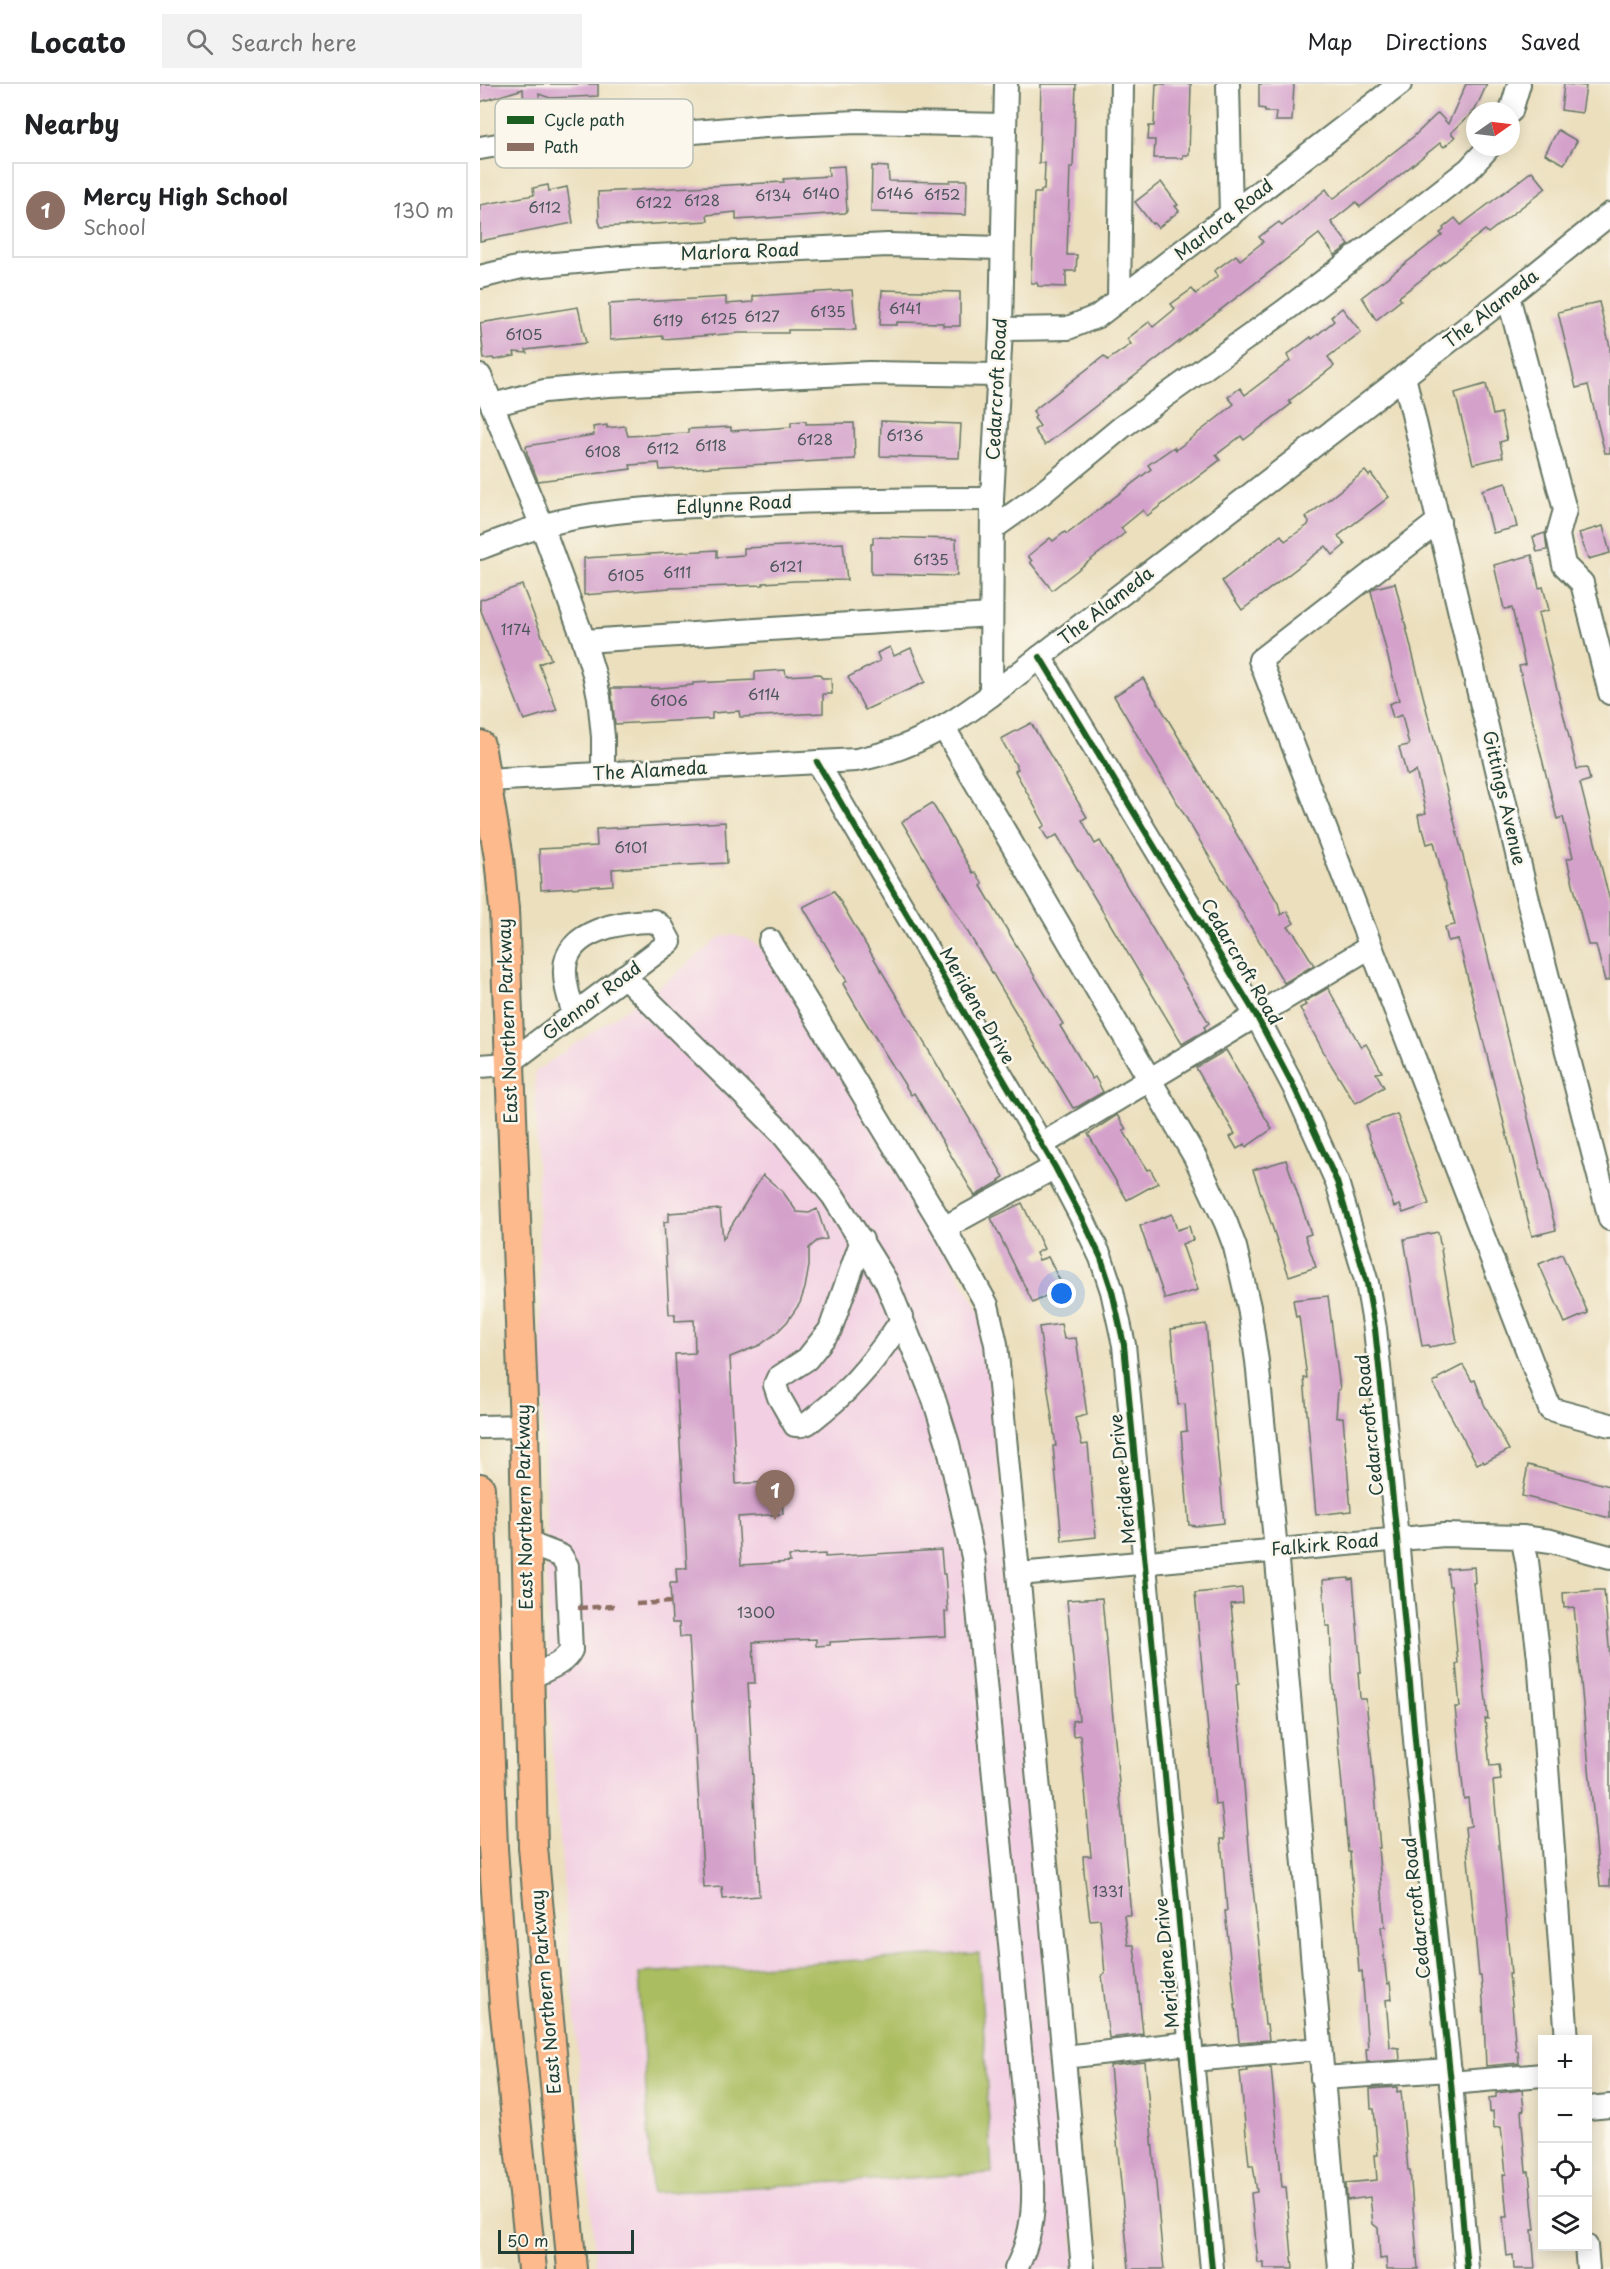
<!DOCTYPE html>
<html lang="en">
<head>
<meta charset="utf-8">
<style>
	:root { --surface:#fff; --page:#f2f2f2; --text:#202124; --muted:#757577; --line:#e0e0e0; --accent:#1f6fb2 }
	body { margin:0; font-family:"Playpen Sans",sans-serif; background:var(--page); color:var(--text) }
	.controls { position:absolute; right:18px; bottom:18px; display:grid; overflow:hidden; border-radius:0px; box-shadow:0 3px 15px #0003 }
	.controls button { width:54px; height:54px; display:grid; place-items:center; padding:0; border:0; border-bottom:2px solid var(--line); background:var(--surface); color:var(--text); font:30px sans-serif }
	.compass { position:absolute; left:986px; top:18px; width:54px; height:54px; border-radius:50%; background:var(--surface); box-shadow:0 3px 15px #0003; rotate:76deg }
	.scale { position:absolute; left:18px; bottom:15px; width:136px; box-sizing:border-box; padding-left:6px; border:3px solid #1f3d34; border-top:0; font-size:16px; line-height:21px; white-space:nowrap; color:#1f3d34; -webkit-text-stroke:4px #fbf7ec; paint-order:stroke }
	.you { position:absolute; left:582px; top:1210px; width:21px; height:21px; margin:-15px; border:4px solid #fff; border-radius:50%; background:#1a73e8; box-shadow:0 0 0 9px #1a73e833 }
	.badge { display:grid; place-items:center; width:39px; height:39px; border-radius:50%; background:var(--accent); color:#fff; font-size:20px; font-weight:700 }
	.pin { position:absolute; translate:-50% -50px; filter:drop-shadow(0 2px 3px #0008) }
	.pin::after { content:''; position:absolute; top:32px; width:21px; height:18px; background:inherit; clip-path:polygon(0 0,100% 0,50% 100%) }
	.list { margin:0; padding:0; list-style:none }
	h2 { display:flex; justify-content:space-between; align-items:center; height:78px; margin:0; padding:0 24px; font-size:26px }
	h2 small { font-size:20px; font-weight:400; color:var(--muted) }
	.list li { display:grid; grid-template-columns:39px 1fr auto; gap:18px; align-items:center; box-sizing:border-box; height:96px; margin:0 12px 12px; padding:0 12px; border:2px solid var(--line); border-radius:0px }
	.list b { display:block; font-size:22px; white-space:nowrap }
	.list p { margin:0; font-size:20px; white-space:nowrap; color:var(--muted) }
	.list em { font-size:20px; font-style:normal; color:var(--muted) }
	.icon { flex:none; width:33px; height:33px; fill:none; stroke:currentColor; stroke-width:2; stroke-linecap:round; stroke-linejoin:round }
	.map { position:relative; flex:none; width:1130px; height:2185px; overflow:hidden }
	header { display:flex; align-items:center; gap:36px; box-sizing:border-box; height:84px; padding:0 30px; background:var(--surface); border-bottom:2px solid var(--line) }
	header strong { font-size:28px }
	nav { display:flex; gap:33px; margin-inline-start:auto; font-size:21px }
	.search { width:420px; height:54px; background:var(--page); display:flex; align-items:center; gap:15px; box-sizing:border-box; padding:0 21px; border-radius:0px; color:var(--muted); font-size:22px }
	main { display:flex }
	aside { flex:1; background:var(--surface) }
	.map>svg:first-child { display:block }
</style>
</head>
<body>
<header>
<strong>Locato</strong>
<div class="search"><svg class="icon" aria-label="search" viewBox="0 0 24 24"><circle cx="10" cy="10" r="6"/><path d="M15 15l6 6"/></svg>Search here</div>
<nav><a>Map</a><a>Directions</a><a>Saved</a></nav>
</header>
<main>
<aside>
<h2>Nearby<small></small></h2>
<ul class="list">
<li><span class="badge" style="background:#8d6e63">1</span><div><b>Mercy High School</b><p>School</p></div><em>130 m</em></li>
</ul>
</aside>
<div class="map">
<svg width="1130" height="2185" viewBox="0 0 1130 2185">
	<rect width="100%" height="100%" fill="#fbf7ec"/>
	<filter id="ink" filterUnits="userSpaceOnUse"><feTurbulence type="fractalNoise" baseFrequency=".0167" numOctaves="2"/><feDisplacementMap in="SourceGraphic" scale="12" xChannelSelector="R" yChannelSelector="G"/><feConvolveMatrix kernelMatrix="1 2 1 2 8 2 1 2 1" color-interpolation-filters="sRGB"/></filter>
	<filter id="wash" filterUnits="userSpaceOnUse"><feTurbulence type="fractalNoise" baseFrequency=".008" numOctaves="4" result="noise"/><feDisplacementMap in="SourceGraphic" scale="24" xChannelSelector="R" yChannelSelector="G"/><feGaussianBlur stdDeviation="1.35" result="paint"/><feColorMatrix in="noise" values="0 0 0 0 0 0 0 0 0 0 0 0 0 0 0 0 0 1.4 0 .05"/><feComposite in="paint" operator="in"/></filter>
	<g filter="url(#wash)">
		<rect width="100%" height="100%" fill="#ebdfbd"/>
		<polygon fill="#f2cfe2" points="251,851 266,854 283,865 396,1047 505,1237 596,2185 116,2185 70,1635 55,988 191,894 240,853"/>
		<polygon fill="#aabd60" stroke="#647d4a" stroke-width="1.5" points="499,1869 512,2089 172,2109 159,1889"/>
		<g id="blocks">
			<g fill="#d4a1cb">
				<polygon points="0,0 118,0 118,12 70,14 59,10 60,23 44,24 43,5 0,18"/>
				<polygon points="561,0 596,0 593,83 590,83 587,171 597,171 596,187 586,187 586,203 558,202 557,199 551,199 554,109 561,109 561,106 564,106 565,79 559,79"/>
				<polygon points="676,0 711,0 709,71 703,71 703,74 674,74 675,56 668,56 669,42 674,42"/>
				<polygon points="779,0 814,0 812,37 795,37 796,28 785,28 785,25 779,24"/>
				<polygon points="986,0 1007,0 995,26 971,49 975,53 964,63 960,59 880,123 876,118 851,138 869,161 855,171 839,150 565,361 554,346 560,342 554,334 556,332 553,327 624,272 628,276 651,260 647,255 669,238 673,243 695,225 691,220 712,205 716,210 738,192 734,187 756,171 760,176 783,158 779,153 799,138 802,142 846,105 853,115 933,53 958,29 968,40"/>
				<polygon points="1084,0 1106,2 1102,29 1081,26"/>
				<polygon points="1078,46 1097,57 1084,80 1065,70"/>
				<polygon points="364,82 367,127 365,129 256,136 256,128 227,131 228,137 121,143 119,137 118,108 304,98 303,95 349,92 348,83"/>
				<polygon points="392,82 408,83 409,97 470,98 470,96 487,96 486,131 391,128"/>
				<polygon points="1052,87 1066,104 1008,149 1005,146 969,174 919,213 921,216 896,236 882,213 962,151 960,149 964,146 963,144 975,134 981,141"/>
				<polygon points="681,98 698,121 695,122 699,127 678,144 674,139 672,140 655,118"/>
				<polygon points="68,101 69,107 87,103 93,139 0,157 0,121 54,111 53,104"/>
				<polygon points="372,206 376,246 308,246 308,249 260,249 183,255 183,252 130,256 129,220 246,213 246,220 273,218 273,212"/>
				<polygon points="402,206 480,208 480,242 463,242 463,239 417,238 417,241 400,241"/>
				<polygon points="1119,218 1130,263 1130,369 1125,369 1108,301 1096,304 1078,228"/>
				<polygon points="98,223 106,259 46,266 47,269 34,268 35,272 14,276 13,274 4,275 0,239"/>
				<polygon points="862,224 881,248 848,273 854,282 809,317 811,320 764,356 761,352 736,371 740,376 667,432 663,426 641,444 645,449 572,506 550,478 552,477 548,472 570,454 573,457 585,448 587,450 671,385 668,381 694,363 696,366 741,331 754,320 748,313 760,304 765,311 810,277 807,271 831,253 832,255 854,237 851,233"/>
				<polygon points="1006,300 1013,331 1021,329 1027,356 1020,358 1023,373 993,380 975,309"/>
				<polygon points="326,337 326,340 374,339 375,375 180,386 179,379 150,381 151,385 58,397 47,369 46,362 114,351 113,343 127,341 127,344 145,342 148,352 208,349 208,345 251,343 251,347 311,343 311,338"/>
				<polygon points="401,337 481,340 479,374 400,372"/>
				<polygon points="885,387 889,392 891,390 909,413 858,452 865,461 853,471 846,462 762,526 742,497 801,451 805,457 828,441 829,438 826,433"/>
				<polygon points="1026,399 1037,443 1013,449 1002,406"/>
				<polygon points="1123,442 1130,469 1108,475 1099,449"/>
				<polygon points="1065,449 1067,466 1057,468 1053,453"/>
				<polygon points="393,453 476,455 477,492 391,490 391,460 393,460"/>
				<polygon points="363,459 367,496 315,497 283,499 283,501 190,504 104,511 104,474 237,466 237,473 264,471 264,464"/>
				<polygon points="1052,471 1059,504 1063,503 1069,526 1058,529 1097,685 1107,684 1110,696 1100,699 1130,817 1130,896 1125,897 1116,861 1108,861 1087,775 1093,773 1083,733 1077,735 1039,582 1045,581 1032,524 1024,525 1014,481"/>
				<polygon points="915,499 1076,1146 1052,1152 978,855 968,857 965,843 975,841 954,758 947,760 943,745 941,746 938,731 946,729 936,687 927,692 919,663 929,661 922,631 913,634 909,620 919,616 891,507 895,504"/>
				<polygon points="42,501 71,575 59,580 77,626 44,636 0,524 0,516"/>
				<polygon points="410,563 414,572 431,564 445,598 385,626 368,593 400,577 397,569"/>
				<polygon points="305,586 306,592 339,590 342,594 351,594 352,610 343,610 343,629 260,633 259,627 232,629 232,635 135,640 131,604 180,604 213,601 213,599 275,596 275,588"/>
				<polygon points="663,594 798,819 801,831 807,827 814,839 808,843 815,850 834,881 804,899 634,612"/>
				<polygon points="551,639 607,733 602,736 615,760 620,757 729,939 724,943 726,946 702,960 577,751 568,756 561,744 565,741 535,687 538,685 521,655"/>
				<polygon points="452,719 493,789 495,788 503,800 501,802 583,940 580,942 588,955 612,995 615,993 623,1008 599,1022 593,1024 422,738"/>
				<polygon points="245,738 247,779 132,785 133,801 61,806 59,765 117,762 116,745"/>
				<polygon points="354,807 524,1093 519,1096 520,1097 495,1112 434,1009 431,1011 380,929 363,900 367,897 323,823"/>
				<polygon points="848,904 881,963 886,960 902,988 896,989 904,1003 876,1019 874,1018 847,974 820,924 826,921 824,918"/>
				<polygon points="746,966 792,1045 766,1063 765,1060 757,1065 750,1053 755,1050 716,984"/>
				<polygon points="917,1030 949,1120 923,1129 920,1121 914,1123 885,1041"/>
				<polygon points="637,1031 646,1045 643,1046 659,1073 667,1086 670,1085 678,1099 647,1116 608,1050"/>
				<polygon points="806,1076 831,1150 825,1152 836,1183 809,1192 773,1086"/>
				<polygon points="283,1091 303,1108 317,1128 329,1129 337,1125 347,1155 337,1157 329,1164 329,1182 325,1204 320,1219 307,1238 295,1250 280,1261 250,1273 256,1400 301,1397 303,1430 258,1433 261,1481 310,1478 309,1472 345,1470 345,1473 461,1466 463,1490 465,1490 468,1528 465,1528 466,1552 350,1558 350,1561 336,1562 336,1555 273,1558 275,1599 268,1599 279,1812 243,1815 242,1803 224,1804 209,1553 200,1553 199,1539 192,1539 190,1499 197,1499 196,1484 207,1484 195,1270 215,1269 214,1236 195,1237 195,1230 189,1230 184,1138 189,1137 189,1129 240,1125 243,1155"/>
				<polygon points="542,1119 564,1165 556,1169 559,1176 568,1173 583,1203 553,1219 511,1134"/>
				<polygon points="692,1130 697,1146 709,1142 713,1156 702,1160 718,1206 685,1215 660,1142"/>
				<polygon points="958,1148 977,1258 949,1263 948,1261 942,1262 924,1155"/>
				<polygon points="1082,1170 1108,1229 1085,1239 1059,1180"/>
				<polygon points="848,1212 860,1305 858,1306 856,1334 863,1333 871,1427 836,1431 824,1294 827,1294 819,1232 816,1233 813,1216"/>
				<polygon points="581,1240 584,1255 596,1254 607,1331 595,1334 602,1361 608,1360 616,1453 582,1457 573,1362 576,1362 559,1243"/>
				<polygon points="726,1240 744,1439 716,1442 709,1441 701,1348 707,1347 705,1320 698,1321 691,1245"/>
				<polygon points="983,1281 992,1297 995,1296 1004,1320 1029,1366 1004,1379 1003,1377 997,1380 953,1299 959,1296 958,1294"/>
				<polygon points="1048,1381 1130,1402 1130,1434 1042,1412"/>
				<polygon points="994,1483 995,1499 993,1499 1008,1635 1005,1635 1010,1682 1019,1681 1021,1696 1013,1697 1031,1890 1029,1890 1032,1921 1036,1967 1038,1967 1039,1979 1006,1982 1003,1915 1001,1892 999,1892 985,1743 991,1742 988,1714 984,1715 975,1623 980,1623 976,1580 978,1579 971,1502 969,1502 967,1485"/>
				<polygon points="869,1494 869,1496 873,1495 881,1588 878,1588 880,1615 886,1615 900,1764 898,1764 905,1843 901,1843 907,1900 910,1899 912,1915 906,1916 910,1963 919,1964 920,1976 887,1978 886,1965 888,1965 882,1887 879,1888 870,1768 868,1768 852,1592 850,1542 846,1542 843,1496"/>
				<polygon points="762,1504 763,1519 751,1520 759,1600 756,1601 770,1776 781,1879 780,1879 785,1941 787,1941 789,1956 759,1958 745,1827 747,1827 741,1755 745,1755 741,1720 735,1721 715,1509"/>
				<polygon points="1118,1506 1124,1506 1130,1573 1130,1802 1120,1802 1094,1523 1084,1524 1083,1509"/>
				<polygon points="622,1514 651,1831 644,1831 648,1861 654,1861 663,1950 629,1954 622,1891 625,1890 620,1835 610,1836 604,1788 603,1772 611,1772 600,1651 593,1652 592,1637 599,1636 587,1516"/>
				<polygon points="665,1978 681,2155 684,2185 649,2185 635,2036 630,1982"/>
				<polygon points="791,1983 802,2103 806,2103 813,2185 784,2185 784,2179 778,2179 771,2109 777,2108 773,2081 769,2081 760,1988 767,1987 766,1985"/>
				<polygon points="917,2003 917,2008 921,2007 928,2086 930,2086 938,2185 907,2185 906,2174 900,2175 898,2144 893,2140 890,2113 867,2116 866,2099 897,2096 895,2071 898,2071 894,2025 891,2025 890,2005"/>
				<polygon points="1042,2006 1044,2026 1041,2027 1046,2088 1049,2088 1052,2119 1055,2146 1052,2146 1055,2185 1034,2185 1033,2171 1027,2172 1023,2133 1027,2133 1023,2091 1026,2090 1021,2043 1014,2044 1013,2027 1010,2028 1009,2014 1016,2013 1016,2009"/>
			</g>
		</g>
	</g>
	<g filter="url(#ink)">
		<use href="#blocks" fill-opacity="0" stroke="#667664" stroke-width="1.5"/>
		<g fill="none" stroke-linecap="round" stroke-linejoin="round">
			<g stroke="#667664" stroke-width="26">
				<g id="minor">
					<polyline points="748,0 751,131"/>
					<polyline points="1031,27 1039,0"/>
					<polyline points="0,64 29,59 143,54 285,42 378,38 525,41"/>
					<polyline points="0,193 41,183 153,173 408,161 522,164"/>
					<polyline points="1028,212 1085,426 1078,451 1084,481 1102,499 1130,609"/>
					<polyline points="639,216 642,0"/>
					<polyline points="521,245 588,244 618,232 920,0"/>
					<polyline points="0,292 62,442 104,557 114,590 119,613 123,653 123,690"/>
					<polyline points="924,292 1047,812 1130,1135"/>
					<polyline points="13,321 64,307 128,301 389,289 518,291"/>
					<polyline points="959,437 780,576 1070,1325 1130,1341"/>
					<polyline points="512,445 561,410 642,343 803,228 929,132 989,85 1009,63"/>
					<path d="M0,464C31,452 62,440 95,434C151,424 210,422 267,420C349,416 430,415 512,415"/>
					<polyline points="104,557 511,531"/>
					<polyline points="560,573 776,931 815,1005 857,1098 887,1199 895,1245 917,1454 937,1678 971,1999 987,2185"/>
					<polyline points="511,611 512,415 521,245 526,0"/>
					<polyline points="464,644 715,1073 746,1139 755,1163 769,1223 777,1277 796,1466 860,2185"/>
					<polyline points="337,678 575,1083 605,1140 621,1174 632,1207 644,1261 732,2185"/>
					<path d="M7,696L376,676C451,663 502,618 560,573L1028,212L1130,130"/>
					<polyline points="290,857 464,1144 507,1221 516,1260 571,1831 603,2185"/>
					<path d="M144,892L300,1047L353,1112L406,1197L454,1315L468,1360L493,1473L553,2101C554,2132 550,2157 536,2185"/>
					<path d="M0,982L28,980L190,858L182,843L174,837C143,837 86,846 85,885C84,900 90,916 94,931"/>
					<polyline points="561,1061 890,863"/>
					<polyline points="464,1144 575,1083"/>
					<path d="M382,1156L350,1246L327,1275L298,1294L295,1301L299,1313L315,1341C327,1343 334,1334 343,1327C376,1301 399,1270 422,1236"/>
					<polyline points="0,1343 44,1342"/>
					<path d="M46,1451L55,1462L81,1472L87,1482L91,1566C83,1582 64,1585 50,1594"/>
					<polyline points="1042,1453 1047,1477 1059,1574 1087,1956"/>
					<polyline points="539,1490 964,1451 1042,1453 1071,1457 1130,1473"/>
					<polyline points="584,1973 710,1959"/>
					<polyline points="712,1976 839,1965"/>
					<polyline points="842,1994 970,1986"/>
					<polyline points="971,1999 1062,1991"/>
					<polyline points="1108,2024 1130,2022"/>
					<polyline points="1106,2162 1108,2185"/>
				</g>
			</g>
			<g stroke="#667664" stroke-width="32">
				<g id="major">
					<polyline points="0,661 19,774 24,825 44,1342 53,1763 92,2185"/>
					<polyline points="0,1404 13,1764 24,1921 52,2185"/>
				</g>
			</g>
			<use href="#minor" stroke="#fff" stroke-width="22"/>
			<use href="#major" stroke="#fcba8d" stroke-width="28"/>
			<g stroke="#8d6e63" stroke-width="4.5" stroke-dasharray="9 4.5" stroke-linecap="butt">
				<polyline points="156,1520 191,1518"/>
				<polyline points="98,1524 135,1522"/>
			</g>
			<g stroke="#fbf7ec" stroke-width="10">
				<g id="cycleway">
					<polyline points="560,573 776,931 815,1005 857,1098 887,1199 895,1245 917,1454 937,1678 971,1999 987,2185"/>
					<polyline points="337,678 575,1083 605,1140 621,1174 632,1207 644,1261 732,2185"/>
				</g>
			</g>
			<use href="#cycleway" stroke="#1b5e20" stroke-width="6"/>
		</g>
	</g>
	<g text-anchor="middle" stroke-width="5" stroke-linejoin="round" paint-order="stroke">
		<g font-size="15" fill="#4c565a">
			<text x="341" y="115">6140</text>
			<text x="415" y="115">6146</text>
			<text x="462" y="116">6152</text>
			<text x="293" y="117">6134</text>
			<text x="222" y="122">6128</text>
			<text x="174" y="124">6122</text>
			<text x="65" y="129">6112</text>
			<text x="425" y="230">6141</text>
			<text x="348" y="233">6135</text>
			<text x="282" y="238">6127</text>
			<text x="239" y="240">6125</text>
			<text x="188" y="242">6119</text>
			<text x="44" y="256">6105</text>
			<text x="425" y="357">6136</text>
			<text x="335" y="361">6128</text>
			<text x="231" y="367">6118</text>
			<text x="183" y="370">6112</text>
			<text x="123" y="373">6108</text>
			<text x="451" y="481">6135</text>
			<text x="306" y="488">6121</text>
			<text x="197" y="494">6111</text>
			<text x="146" y="497">6105</text>
			<text x="36" y="551">1174</text>
			<text x="284" y="616">6114</text>
			<text x="189" y="622">6106</text>
			<text x="151" y="769">6101</text>
			<text x="276" y="1534">1300</text>
			<text x="628" y="1813">1331</text>
		</g>
		<g font-size="18" fill="#1f3d34" stroke="#fbf7ec">
			<text transform="translate(744 136) rotate(-38)" y="6">Marlora Road</text>
			<text transform="translate(260 168) rotate(-2)" y="6">Marlora Road</text>
			<text transform="translate(1011 225) rotate(-38)" y="6">The Alameda</text>
			<text transform="translate(517 305) rotate(-87)" y="6">Cedarcroft Road</text>
			<text transform="translate(254 421) rotate(-3)" y="6">Edlynne Road</text>
			<text transform="translate(626 522) rotate(-38)" y="6">The Alameda</text>
			<text transform="translate(170 687) rotate(-3)" y="6">The Alameda</text>
			<text transform="translate(1024 714) rotate(77)" y="6">Gittings Avenue</text>
			<text transform="translate(761 878) rotate(60)" y="6">Cedarcroft Road</text>
			<text transform="translate(112 917) rotate(-37)" y="6">Glennor Road</text>
			<text transform="translate(497 922) rotate(60)" y="6">Meridene Drive</text>
			<text transform="translate(28 937) rotate(-92)" y="6">East Northern Parkway</text>
			<text transform="translate(890 1341) rotate(-96)" y="6">Cedarcroft Road</text>
			<text transform="translate(643 1395) rotate(-96)" y="6">Meridene Drive</text>
			<text transform="translate(45 1423) rotate(-91)" y="6">East Northern Parkway</text>
			<text transform="translate(845 1461) rotate(-5)" y="6">Falkirk Road</text>
			<text transform="translate(937 1824) rotate(-96)" y="6">Cedarcroft Road</text>
			<text transform="translate(687 1879) rotate(-95)" y="6">Meridene Drive</text>
			<text transform="translate(66 1908) rotate(-95)" y="6">East Northern Parkway</text>
		</g>
	</g>
	<rect x="15" y="15" width="198" height="69" rx="9" fill="#fbf7ec" stroke="#b9bfb5" stroke-width="1.5"/>
	<rect x="27" y="32" width="27" height="8" fill="#1b5e20"/>
	<rect x="27" y="59" width="27" height="8" fill="#8d6e63"/>
	<g font-size="16" fill="#1f3d34">
		<text x="64" y="42">Cycle path</text>
		<text x="64" y="69">Path</text>
	</g>
</svg>
<div class="controls">
<button>+</button>
<button>−</button>
<button><svg class="icon" aria-label="locate" viewBox="0 0 24 24"><circle cx="12" cy="12" r="6"/><path d="M12 2v4M12 18v4M2 12h4M18 12h4"/></svg></button>
<button><svg class="icon" aria-label="layers" viewBox="0 0 24 24"><path d="M12 4l9 5-9 5-9-5zM3 14l9 5 9-5"/></svg></button>
</div>
<svg class="compass" viewBox="-18 -18 36 36"><path d="M0-13l5 13h-10z" fill="#e53935"/><path d="M0 13l5-13h-10z" fill="#757577"/></svg>
<div class="scale">50 m</div>
<div class="you"></div>
<div class="pin badge" style="left:295px;top:1436px;background:#8d6e63">1</div>
</div>
</main>
</body>
</html>
